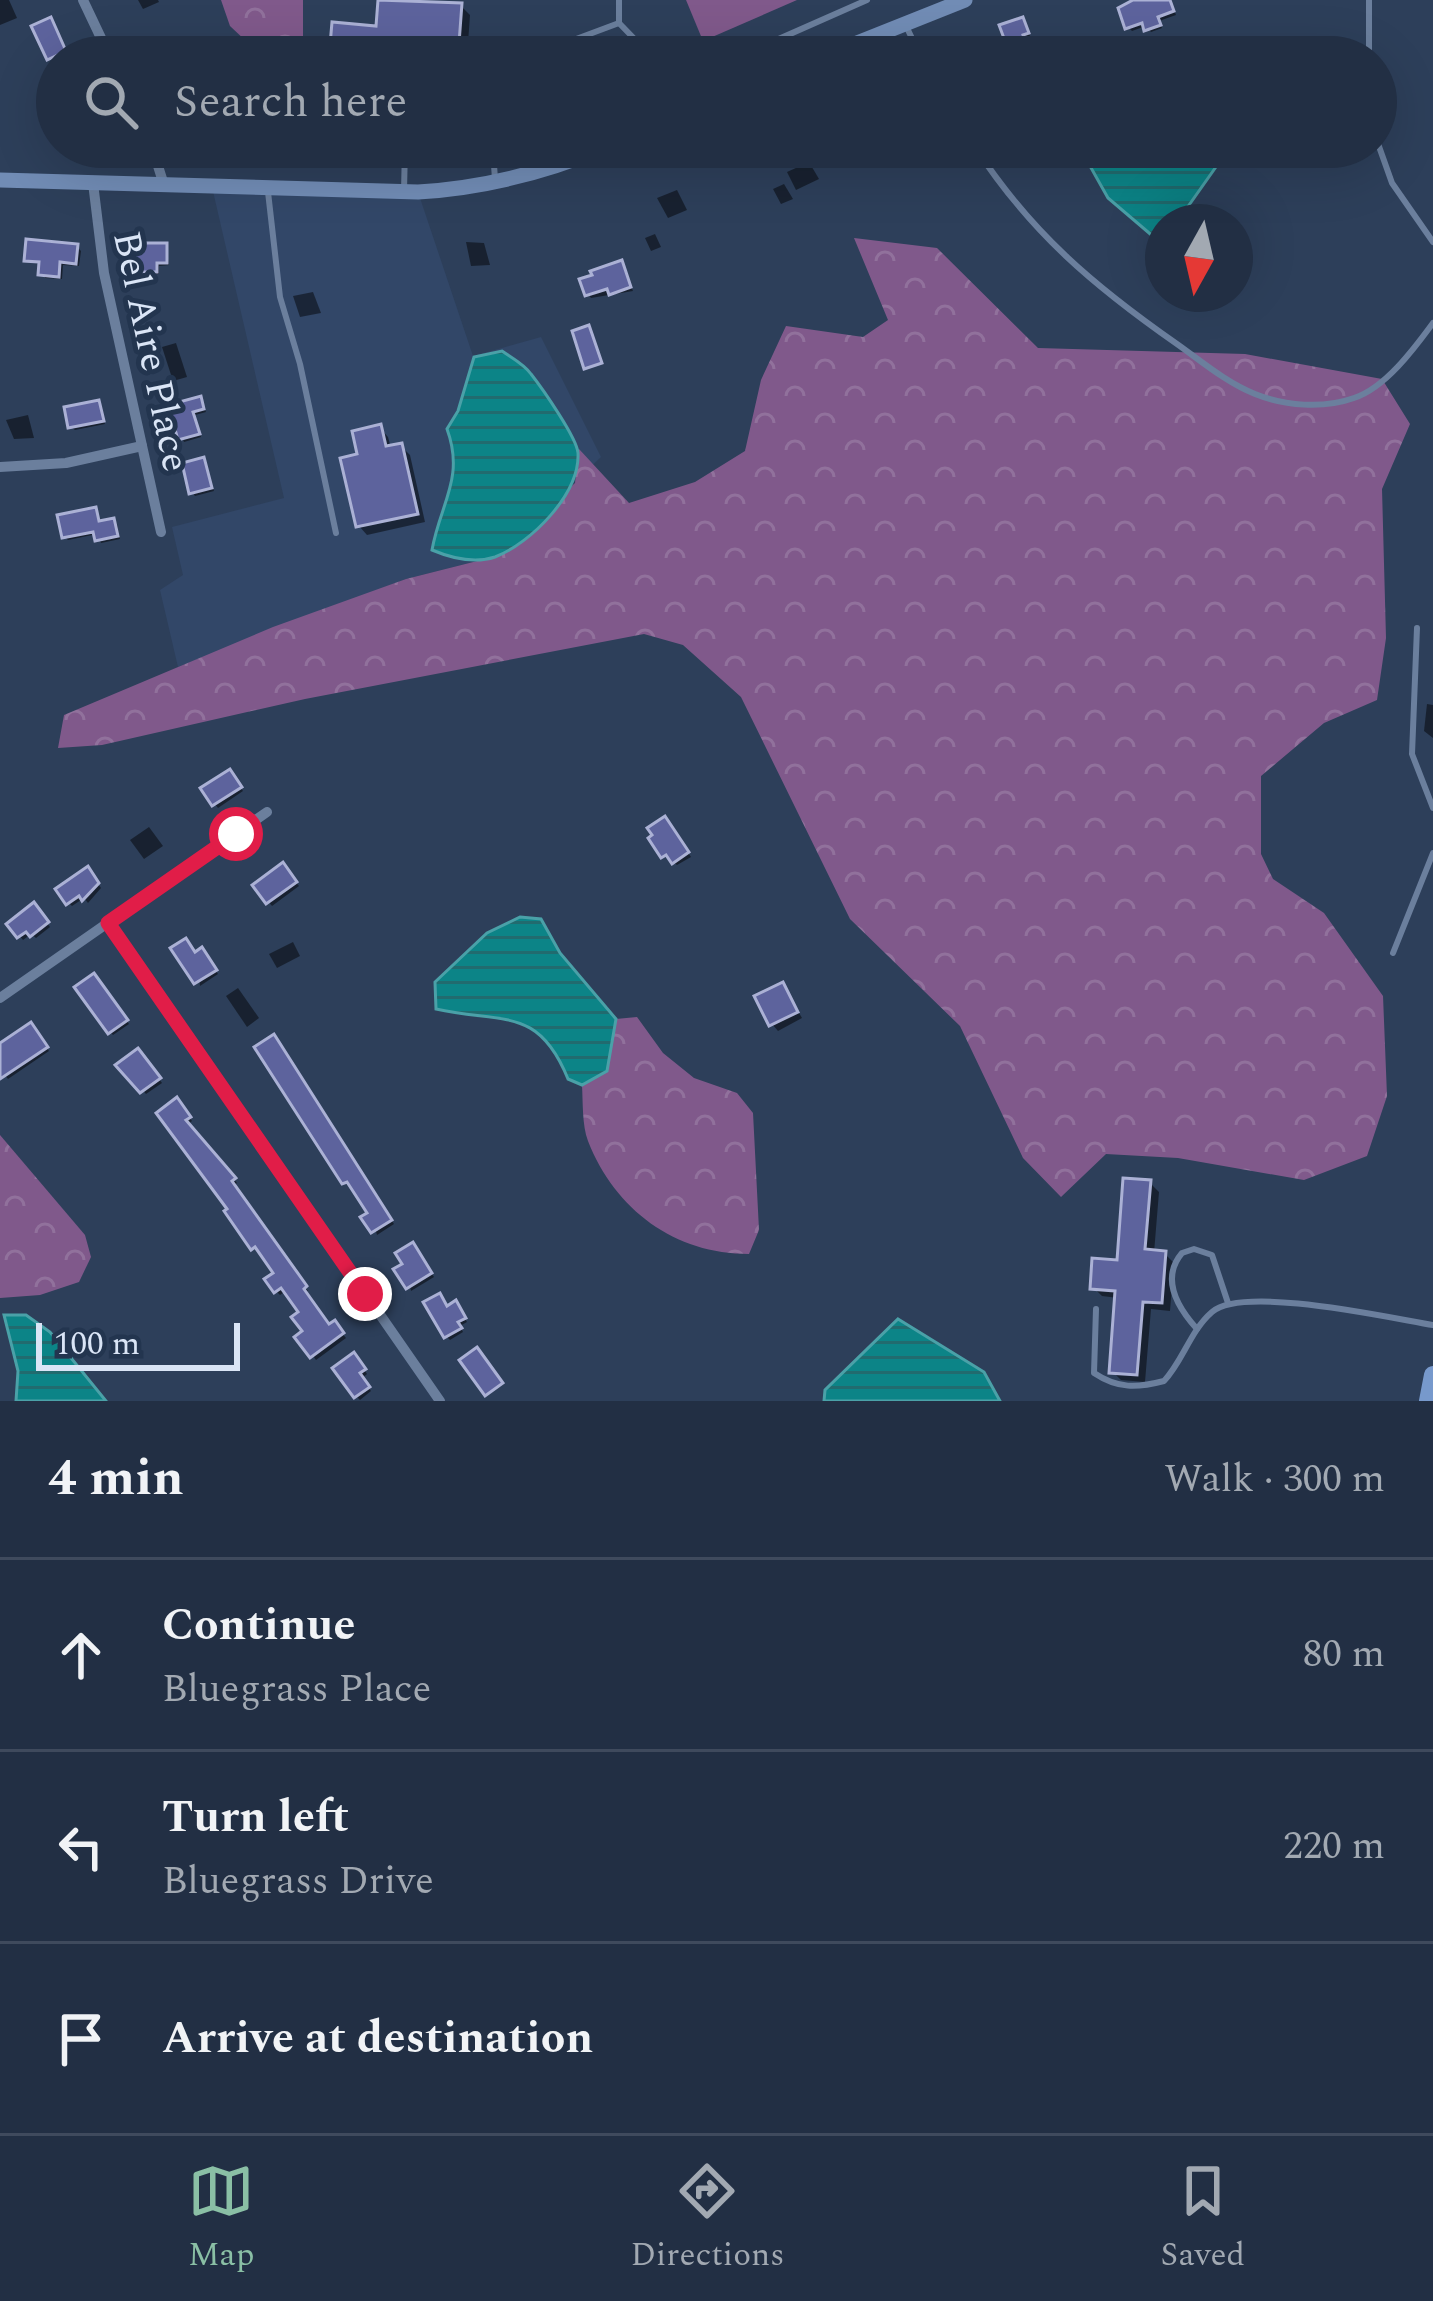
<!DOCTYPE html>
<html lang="en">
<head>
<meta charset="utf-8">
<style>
	:root { --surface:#222f44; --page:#2e3b4f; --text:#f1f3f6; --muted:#a2a9b2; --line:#3f4a5d; --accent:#8abfa5 }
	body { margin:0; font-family:Spectral,serif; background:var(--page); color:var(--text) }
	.compass { position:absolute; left:1145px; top:204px; width:108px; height:108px; border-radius:50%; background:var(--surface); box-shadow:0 12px 48px #0002; rotate:188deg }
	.scale { position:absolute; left:36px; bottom:30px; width:204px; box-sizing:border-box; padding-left:12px; border:6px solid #dae5f6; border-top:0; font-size:33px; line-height:42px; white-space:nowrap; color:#dae5f6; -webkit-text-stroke:9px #23354f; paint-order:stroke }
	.stop { position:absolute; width:36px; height:36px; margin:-27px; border:9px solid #e11d48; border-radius:50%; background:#fff }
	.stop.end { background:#e11d48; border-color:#fff; box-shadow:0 3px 12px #0008 }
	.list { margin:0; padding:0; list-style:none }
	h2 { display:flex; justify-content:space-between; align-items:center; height:156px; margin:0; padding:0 48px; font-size:51px }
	h2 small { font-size:39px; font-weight:400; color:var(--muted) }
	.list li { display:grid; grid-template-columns:78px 1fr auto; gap:36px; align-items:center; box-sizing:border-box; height:192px; padding:0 48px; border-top:3px solid var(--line) }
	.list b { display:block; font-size:45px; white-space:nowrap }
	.list p { margin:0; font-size:39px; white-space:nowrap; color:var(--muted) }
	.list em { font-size:39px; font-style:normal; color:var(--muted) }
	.icon { flex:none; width:66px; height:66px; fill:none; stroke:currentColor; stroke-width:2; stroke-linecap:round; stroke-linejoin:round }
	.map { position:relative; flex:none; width:1433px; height:1401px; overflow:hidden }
	.search { position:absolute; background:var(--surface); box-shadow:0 12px 48px #0002; left:36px; right:36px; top:36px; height:132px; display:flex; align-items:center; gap:30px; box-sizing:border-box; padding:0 42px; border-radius:66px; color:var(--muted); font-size:45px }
	.sheet { height:732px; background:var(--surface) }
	nav { display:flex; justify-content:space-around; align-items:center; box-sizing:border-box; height:168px; border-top:3px solid var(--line); background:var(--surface); font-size:33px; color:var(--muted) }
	nav a { display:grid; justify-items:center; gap:6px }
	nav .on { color:var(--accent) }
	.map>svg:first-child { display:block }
</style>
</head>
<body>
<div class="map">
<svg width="1433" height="1401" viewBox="0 0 1433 1401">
	<defs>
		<pattern id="forest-crowns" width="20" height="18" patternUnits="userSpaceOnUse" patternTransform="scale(3)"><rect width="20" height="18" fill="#80598b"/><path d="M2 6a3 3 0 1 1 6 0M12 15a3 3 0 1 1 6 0" fill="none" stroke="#91719c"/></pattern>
		<pattern id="water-rules" width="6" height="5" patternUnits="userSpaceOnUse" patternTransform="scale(3)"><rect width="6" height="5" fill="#0c8487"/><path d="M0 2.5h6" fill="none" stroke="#216b6f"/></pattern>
	</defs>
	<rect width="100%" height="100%" fill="#2d3f5a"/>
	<polygon fill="#324768" points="212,187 418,192 473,356 541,337 601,457 497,556 406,579 178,667 160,590 183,575 172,527 284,498"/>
	<g fill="url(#forest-crowns)">
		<polygon points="221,0 303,0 303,36 291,56 263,57 230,26"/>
		<polygon points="854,238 937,248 1038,348 1245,354 1382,379 1410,424 1382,489 1386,638 1377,700 1324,723 1261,776 1261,854 1273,879 1324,913 1383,996 1387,1096 1367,1156 1304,1180 1178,1158 1106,1154 1061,1197 1023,1158 960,1026 850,919 741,697 683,645 644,634 305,699 102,745 58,748 64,715 273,627 406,579 497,556 575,483 579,449 629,503 695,482 745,451 761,380 786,326 863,337 888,320"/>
		<path d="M637,1017L663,1053L694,1078L737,1093L753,1113L759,1230L749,1254C675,1254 615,1210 588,1141C582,1125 583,1102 582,1085L607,1071L616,1019Z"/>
		<polygon points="0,1135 85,1235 91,1257 79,1282 40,1295 0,1298"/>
	</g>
	<polygon fill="#80598b" points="686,0 797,0 703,41"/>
	<g fill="url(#water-rules)" stroke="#4aa1a8" stroke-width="3">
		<polygon points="1118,147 1230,147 1177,222 1163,222 1162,244 1108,198 1090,166"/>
		<path d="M502,351C512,358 524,364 531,374C542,388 577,438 578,453C580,494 531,543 495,557C474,564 451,558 432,550C440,504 465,478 447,429L458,411L474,357Z"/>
		<path d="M520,917L541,919L560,953L616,1019L607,1071L582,1085L568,1079C538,1005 502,1024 436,1009L435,982L487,933Z"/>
		<polygon points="4,1315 26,1315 50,1332 106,1401 16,1401 18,1371"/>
		<polygon points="898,1319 984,1372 1000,1401 824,1401 825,1390"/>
	</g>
	<g fill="#0007">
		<polygon points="0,0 9,0 17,18 0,25"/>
		<polygon points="138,0 158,0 159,2 143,9"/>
		<polygon points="381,0 461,6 470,15 467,57 332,57 378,29"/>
		<polygon points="1141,0 1170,0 1176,15 1159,21 1162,28 1151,32 1146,26 1132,31 1128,27"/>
		<polygon points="1022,20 1030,36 1024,39 1030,54 1015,57"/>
		<polygon points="297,147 384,147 382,168 305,162 296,154"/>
		<polygon points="809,162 819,179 796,190 787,172"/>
		<polygon points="784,184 793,199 781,204 773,189"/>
		<polygon points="677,190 687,210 668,218 657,198"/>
		<polygon points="655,234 661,247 651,251 645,238"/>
		<polygon points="466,242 484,243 490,265 471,266"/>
		<polygon points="166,246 169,265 159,266 159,274 140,275 137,271"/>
		<polygon points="77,247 81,251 79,266 63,265 62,279 45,278 42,264 27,260"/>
		<polygon points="621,264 633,291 591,298 588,294"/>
		<polygon points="313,292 321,313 300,317 293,296"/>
		<polygon points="176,343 187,377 173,381 162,347"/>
		<polygon points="200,399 206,412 195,415 201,437 184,442 172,408"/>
		<polygon points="98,403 105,424 75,430 71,427"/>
		<polygon points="28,415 34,438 14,439 6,420"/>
		<polygon points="380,428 388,437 391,448 401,446 410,455 425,522 367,535 359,526 361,456"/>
		<polygon points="204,460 214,491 195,496 192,492"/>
		<polygon points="95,510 101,523 113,521 117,524 120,539 101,543 97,534 68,540 65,537"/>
		<polygon points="1427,704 1433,705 1433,738 1424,731"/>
		<polygon points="233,776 243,791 218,808 204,789"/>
		<polygon points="668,823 691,857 677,865 664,856"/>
		<polygon points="149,827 163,846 144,859 130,840"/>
		<polygon points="283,866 299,886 272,906 256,886"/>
		<polygon points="91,874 101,888 88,903 84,898 72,906 69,903"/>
		<polygon points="33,906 50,927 36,938 31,934 23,940 10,924"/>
		<polygon points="293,942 300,956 277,968 269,954"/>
		<polygon points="196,955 205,955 218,974 200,986"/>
		<polygon points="97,980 129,1024 113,1035 110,1032"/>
		<polygon points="783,986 802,1018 778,1031 772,1024"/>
		<polygon points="238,988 259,1018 247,1027 226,996"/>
		<polygon points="34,1029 49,1051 8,1079 0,1069 0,1046"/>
		<polygon points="277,1041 394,1224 377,1235 371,1214 352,1184 345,1183"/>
		<polygon points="142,1055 162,1083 146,1094 134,1080"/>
		<polygon points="180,1105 192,1121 187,1125 237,1183 233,1186 308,1291 305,1293 330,1327 334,1324 346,1338 316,1360 299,1337 306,1332 302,1313 287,1290 280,1295 276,1291 277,1274 260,1249 253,1248 232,1209 160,1113"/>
		<polygon points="1150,1183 1159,1192 1154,1253 1165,1254 1174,1263 1170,1311 1151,1309 1145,1382 1121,1380 1112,1371 1118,1298 1102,1296 1093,1287 1119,1264"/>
		<polygon points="416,1249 434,1277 411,1291 406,1265"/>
		<polygon points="459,1308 467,1322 460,1326 463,1332 450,1340 446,1336 447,1309"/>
		<polygon points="357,1359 367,1374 362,1378 371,1391 360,1400 356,1396"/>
	</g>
	<g fill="#5d639d" stroke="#abb1d5" stroke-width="3">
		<polygon points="378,0 462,3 458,57 329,57 332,22 376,26"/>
		<polygon points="1133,0 1170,0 1174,11 1158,17 1161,25 1144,31 1142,23 1125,29 1118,8"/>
		<polygon points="51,17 66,51 47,60 31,26"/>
		<polygon points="1023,17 1029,33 1023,35 1028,50 1011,57 999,25"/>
		<polygon points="301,147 376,147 375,161 301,155"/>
		<polygon points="26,239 78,244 76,264 60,262 59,277 38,275 39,262 24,261"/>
		<polygon points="133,243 167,243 167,263 157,263 157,272 134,272"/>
		<polygon points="622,260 631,287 609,295 607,289 585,296 579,279 592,275 590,271"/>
		<polygon points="589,325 602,363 584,369 572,331"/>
		<polygon points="201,396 204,409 193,412 200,434 178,440 168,405"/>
		<polygon points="99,400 104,421 68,428 64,407"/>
		<polygon points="381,424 386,446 402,443 418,514 356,527 340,458 357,454 352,431"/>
		<polygon points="204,457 212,488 189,494 182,463"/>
		<polygon points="96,507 99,521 114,518 118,536 95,541 93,532 62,538 57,515"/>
		<polygon points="230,769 242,787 212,806 200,788"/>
		<polygon points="665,816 689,852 672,864 666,855 661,858 648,838 652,835 647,828"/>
		<polygon points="283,862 297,882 266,904 252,885"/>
		<polygon points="88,866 99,883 82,901 79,896 66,905 55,889"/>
		<polygon points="34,902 49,922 30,937 26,932 17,938 6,924"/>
		<polygon points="186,938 195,952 202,947 217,970 194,984 170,948"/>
		<polygon points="94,973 128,1020 108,1034 74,987"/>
		<polygon points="783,982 798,1012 769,1026 754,996"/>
		<polygon points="31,1022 48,1047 0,1079 0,1043"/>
		<polygon points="274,1034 392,1220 371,1233 360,1217 367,1213 347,1182 342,1184 254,1047"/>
		<polygon points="138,1048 161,1078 140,1093 115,1065"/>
		<polygon points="177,1097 191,1117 186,1120 236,1178 232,1181 307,1286 304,1289 329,1324 335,1320 344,1333 310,1358 294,1337 302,1331 291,1317 298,1312 281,1288 274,1293 264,1279 273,1273 255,1247 251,1250 224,1211 227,1209 156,1113"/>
		<polygon points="1123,1178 1151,1180 1145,1249 1166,1251 1162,1303 1143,1302 1137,1375 1109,1373 1115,1291 1090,1289 1092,1258 1117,1260"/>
		<polygon points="413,1242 432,1273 406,1289 393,1269 402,1264 395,1253"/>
		<polygon points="440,1293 447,1306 456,1300 466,1318 458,1322 462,1328 444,1338 423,1302"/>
		<polygon points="477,1347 503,1383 485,1396 459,1360"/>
		<polygon points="354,1352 366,1369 360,1373 370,1387 354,1398 332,1368"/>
	</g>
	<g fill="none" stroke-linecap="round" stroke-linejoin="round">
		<g stroke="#6b7f9d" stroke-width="6">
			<polyline points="619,0 619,23 652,57"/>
			<polyline points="907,28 921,57"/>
			<polyline points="528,57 619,23"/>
			<polyline points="738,57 867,0"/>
			<polyline points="1369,57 1369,0"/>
			<polyline points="1376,138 1392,183 1433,242"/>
			<path d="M975,147C1031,233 1094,286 1177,344C1201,361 1227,383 1255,394C1285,406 1323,409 1354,398C1385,388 1414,349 1433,323"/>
			<polyline points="493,151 495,179"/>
			<polyline points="405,160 481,155 502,147"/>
			<polyline points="404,191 405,147"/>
			<polyline points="268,192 280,297 300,364 336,533"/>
			<polyline points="1417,628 1412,754 1433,808"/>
			<polyline points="1393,953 1433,853"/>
			<path d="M1096,1309L1094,1373C1118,1389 1137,1388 1164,1381C1183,1361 1190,1331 1212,1312C1243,1285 1390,1318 1433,1325"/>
			<path d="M1197,1329C1178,1308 1160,1279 1182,1253L1194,1249L1212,1255L1228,1303"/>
		</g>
		<g stroke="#6b7f9d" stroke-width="10">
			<polyline points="83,0 110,57"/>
			<polyline points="152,147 164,185"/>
			<polyline points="93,183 104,273 161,532"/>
			<polyline points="0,467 66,463 142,446"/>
			<polyline points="108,923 440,1401"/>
			<polyline points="0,998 267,812"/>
		</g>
		<g stroke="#718cb5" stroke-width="15">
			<polyline points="822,57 965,0"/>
			<path d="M0,180L418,192C485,188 544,173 606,147"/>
		</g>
		<polyline stroke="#79c" stroke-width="18" points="1428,1401 1433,1375"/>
	</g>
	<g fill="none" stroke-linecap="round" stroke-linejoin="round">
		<polyline stroke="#e11d48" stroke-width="15" points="236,834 108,923 365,1294"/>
	</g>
	<g text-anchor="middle" stroke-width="10" stroke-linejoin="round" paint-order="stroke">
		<g font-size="39" fill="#dae5f6" stroke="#23354f">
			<text transform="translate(153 351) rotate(78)" y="14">Bel Aire Place</text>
		</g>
	</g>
</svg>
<svg class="compass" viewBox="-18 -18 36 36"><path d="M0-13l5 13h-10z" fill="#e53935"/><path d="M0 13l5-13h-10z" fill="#a2a9b2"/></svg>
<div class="scale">100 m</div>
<div class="stop" style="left:236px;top:834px"></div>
<div class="stop end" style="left:365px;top:1294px"></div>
<div class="search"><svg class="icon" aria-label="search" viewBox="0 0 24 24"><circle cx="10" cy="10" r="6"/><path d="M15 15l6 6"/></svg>Search here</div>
</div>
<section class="sheet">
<h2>4 min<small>Walk · 300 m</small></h2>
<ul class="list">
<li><svg class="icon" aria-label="ahead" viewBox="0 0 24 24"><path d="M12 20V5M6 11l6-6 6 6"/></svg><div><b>Continue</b><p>Bluegrass Place</p></div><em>80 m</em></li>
<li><svg class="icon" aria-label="left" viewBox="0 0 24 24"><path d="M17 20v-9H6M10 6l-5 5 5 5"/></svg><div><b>Turn left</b><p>Bluegrass Drive</p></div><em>220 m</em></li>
<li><svg class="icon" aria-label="arrive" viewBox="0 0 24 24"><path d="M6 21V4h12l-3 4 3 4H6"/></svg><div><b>Arrive at destination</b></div></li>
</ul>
</section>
<nav>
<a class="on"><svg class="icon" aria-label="map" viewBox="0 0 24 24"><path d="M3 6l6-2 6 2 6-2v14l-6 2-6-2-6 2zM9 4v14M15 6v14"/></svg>Map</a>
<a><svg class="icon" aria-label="directions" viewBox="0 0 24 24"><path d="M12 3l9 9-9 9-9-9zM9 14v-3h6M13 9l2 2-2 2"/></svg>Directions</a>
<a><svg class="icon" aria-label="saved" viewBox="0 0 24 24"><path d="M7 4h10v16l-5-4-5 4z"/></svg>Saved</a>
</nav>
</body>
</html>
